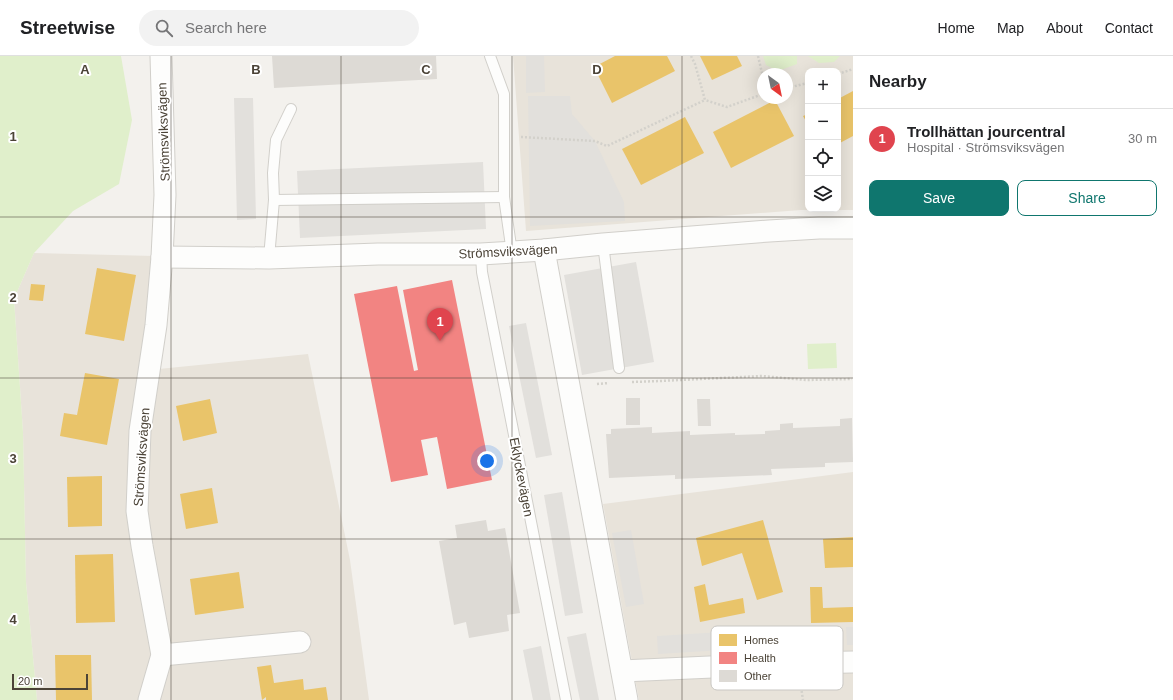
<!DOCTYPE html>
<html lang="en">
<head>
<meta charset="utf-8">
<style>
	:root { --surface:#fff; --page:#f2f2f2; --text:#202124; --muted:#757577; --line:#e0e0e0; --accent:#0f766e }
	body { margin:0; font-family:Arial,sans-serif; background:var(--page); color:var(--text) }
	.controls { position:absolute; right:12px; top:12px; display:grid; overflow:hidden; border-radius:8px; box-shadow:0 4px 16px #0002 }
	.controls button { width:36px; height:36px; display:grid; place-items:center; padding:0; border:0; border-bottom:1px solid var(--line); background:var(--surface); color:var(--text); font:20px sans-serif }
	.compass { position:absolute; left:757px; top:12px; width:36px; height:36px; border-radius:50%; background:var(--surface); box-shadow:0 4px 16px #0002; rotate:147deg }
	.scale { position:absolute; left:12px; bottom:10px; width:76px; box-sizing:border-box; padding-left:4px; border:2px solid #4b4337; border-top:0; font-size:11px; line-height:14px; white-space:nowrap; color:#4b4337; -webkit-text-stroke:3px #fff; paint-order:stroke }
	.you { position:absolute; left:487px; top:405px; width:14px; height:14px; margin:-10px; border:3px solid #fff; border-radius:50%; background:#1a73e8; box-shadow:0 0 0 6px #1a73e833 }
	.badge { display:grid; place-items:center; width:26px; height:26px; border-radius:50%; background:var(--accent); color:#fff; font-size:13px; font-weight:700 }
	.pin { position:absolute; translate:-50% -33px; filter:drop-shadow(0 1px 2px #0008) }
	.pin::after { content:''; position:absolute; top:21px; width:14px; height:12px; background:inherit; clip-path:polygon(0 0,100% 0,50% 100%) }
	.list { margin:0; padding:0; list-style:none }
	h2 { display:flex; justify-content:space-between; align-items:center; height:52px; margin:0; padding:0 16px; font-size:17px }
	h2 small { font-size:13px; font-weight:400; color:var(--muted) }
	.list li { display:grid; grid-template-columns:26px 1fr auto; gap:12px; align-items:center; box-sizing:border-box; height:60px; padding:0 16px; border-top:1px solid var(--line) }
	.list b { display:block; font-size:15px; white-space:nowrap }
	.list p { margin:0; font-size:13px; white-space:nowrap; color:var(--muted) }
	.list em { font-size:13px; font-style:normal; color:var(--muted) }
	.actions { display:flex; gap:8px; padding:12px 16px }
	.actions a { flex:1; padding:9px 0; border:1px solid var(--accent); border-radius:8px; text-align:center; font-size:14px; color:var(--accent) }
	.actions .main { background:var(--accent); color:#fff }
	.icon { flex:none; width:22px; height:22px; fill:none; stroke:currentColor; stroke-width:2; stroke-linecap:round; stroke-linejoin:round }
	.map { position:relative; flex:none; width:853px; height:644px; overflow:hidden }
	header { display:flex; align-items:center; gap:24px; box-sizing:border-box; height:56px; padding:0 20px; background:var(--surface); border-bottom:1px solid var(--line) }
	header strong { font-size:19px }
	nav { display:flex; gap:22px; margin-inline-start:auto; font-size:14px }
	.search { width:280px; height:36px; background:var(--page); display:flex; align-items:center; gap:10px; box-sizing:border-box; padding:0 14px; border-radius:22px; color:var(--muted); font-size:15px }
	main { display:flex }
	aside { flex:1; background:var(--surface) }
	.map>svg:first-child { display:block }
</style>
</head>
<body>
<header>
<strong>Streetwise</strong>
<div class="search"><svg class="icon" aria-label="search" viewBox="0 0 24 24"><circle cx="10" cy="10" r="6"/><path d="M15 15l6 6"/></svg>Search here</div>
<nav><a>Home</a><a>Map</a><a>About</a><a>Contact</a></nav>
</header>
<main>
<div class="map">
<svg width="853" height="644" viewBox="0 0 853 644">
	<rect width="100%" height="100%" fill="#f3f1ed"/>
	<g fill="#e8e3da" fill-rule="evenodd">
		<path d="M513,0H853V154H801L526,175ZM808,15H838V153H808ZM763,18H787V42H763Z"/>
		<polygon points="34,197 154,200 139,315 308,298 350,504 369,644 37,644 26,526 23,376 14,243"/>
		<polygon points="853,416 853,644 639,644 603,448"/>
	</g>
	<g fill="#e0efcb">
		<polygon points="0,0 121,0 132,64 119,128 73,155 34,197 14,243 23,376 26,526 37,644 0,644"/>
		<polygon points="763,0 797,0 797,8 778,15 766,9"/>
		<polygon points="808,0 840,0 834,6 819,7"/>
		<polygon points="836,287 837,312 808,313 807,288"/>
	</g>
	<g fill="#e2e0dc">
		<polygon points="526,0 544,0 545,36 526,37"/>
		<polygon points="528,40 570,40 572,58 595,85 624,146 625,165 530,170"/>
		<polygon points="234,42 253,42 256,163 237,164"/>
		<polygon points="483,106 486,173 300,182 297,115"/>
		<polygon points="636,206 654,306 582,319 564,219"/>
		<polygon points="526,267 552,399 536,402 509,270"/>
		<polygon points="562,436 583,557 565,560 544,439"/>
		<polygon points="631,474 644,548 626,551 612,477"/>
		<polygon points="846,571 853,571 853,589 847,589"/>
		<polygon points="721,576 723,594 658,598 657,580"/>
		<polygon points="586,577 599,644 580,644 567,581"/>
		<polygon points="541,590 551,644 533,644 523,594"/>
	</g>
	<g fill="#e9c46a">
		<polygon points="615,0 667,0 675,15 612,47 594,11"/>
		<polygon points="700,0 737,0 742,10 712,24"/>
		<polygon points="853,35 853,80 838,88 838,43"/>
		<polygon points="775,44 794,80 731,112 713,76"/>
		<polygon points="808,58 808,69 803,60"/>
		<polygon points="685,61 704,97 641,129 622,93"/>
		<polygon points="97,212 136,219 124,285 85,278"/>
		<polygon points="31,228 45,229 43,245 29,244"/>
		<polygon points="85,317 119,323 107,389 60,380 64,357 77,359"/>
		<polygon points="210,343 217,377 183,385 176,350"/>
		<polygon points="102,420 102,470 68,471 67,421"/>
		<polygon points="212,432 218,467 186,473 180,438"/>
		<polygon points="763,464 783,536 757,544 742,497 702,510 696,482"/>
		<polygon points="853,481 853,511 825,512 823,483"/>
		<polygon points="113,498 115,566 76,567 75,499"/>
		<polygon points="239,516 244,552 195,559 190,523"/>
		<polygon points="705,528 709,549 743,542 745,557 700,566 694,531"/>
		<polygon points="810,531 822,531 823,552 853,551 853,566 811,567"/>
		<polygon points="55,599 91,599 92,644 56,644"/>
		<polygon points="271,609 274,627 303,623 304,634 326,631 328,644 266,644 266,641 262,644 257,611"/>
	</g>
	<polygon fill="#f28482" points="452,224 492,424 447,433 437,381 421,384 428,419 391,426 354,238 397,230 414,315 418,314 403,234"/>
	<g fill="#dddad5">
		<polygon points="272,0 436,0 437,23 274,32"/>
		<rect x="626" y="342" width="14" height="27"/>
		<polygon points="697,343 710,343 711,370 698,370"/>
		<polygon points="852,362 853,406 825,407 825,411 771,413 772,419 675,423 675,419 609,422 606,378 611,378 611,373 652,371 652,377 690,375 690,379 735,377 735,379 765,378 765,375 780,374 780,368 793,367 793,372 840,370 840,363"/>
		<polygon points="486,464 488,475 505,472 520,557 507,559 509,575 469,582 466,566 454,569 439,485 457,482 455,469"/>
	</g>
	<g fill="none" stroke-linecap="round" stroke-linejoin="round">
		<g stroke="#d1cfca" stroke-width="12">
			<g id="lane">
				<polyline points="490,0 504,38 504,141 512,197"/>
				<polyline points="274,144 504,141"/>
				<polyline points="603,188 619,312"/>
				<polyline points="481,198 482,216 566,644"/>
				<polyline points="269,202 274,144 273,117 276,84 291,53"/>
			</g>
		</g>
		<g stroke="#d1cfca" stroke-width="23">
			<g id="street">
				<polyline points="544,194 627,644"/>
				<polyline points="162,201 269,202 378,198 481,198 544,194 603,188 769,175 819,172 853,172"/>
				<polyline points="162,599 300,586"/>
				<polyline points="622,615 800,607 853,606"/>
				<polyline points="149,644 162,599 142,490 137,455 140,375 156,269 162,201 165,139 161,0"/>
			</g>
		</g>
		<g stroke="#d3d1cb" stroke-width="2.5" stroke-dasharray="2 2" stroke-linecap="butt">
			<polyline points="691,0 695,8 705,44 727,51 763,38"/>
			<polyline points="758,0 763,21"/>
			<polyline points="838,18 853,13"/>
			<polyline points="787,32 808,27"/>
			<polyline points="521,81 595,85 607,90 705,44"/>
			<polyline points="632,326 660,325 762,320 806,324 852,323"/>
			<polyline points="597,328 609,327"/>
			<polyline points="801,631 803,644"/>
		</g>
		<use href="#lane" stroke="#fdfdfc" stroke-width="10"/>
		<use href="#street" stroke="#fdfdfc" stroke-width="21"/>
	</g>
	<path fill="none" stroke="#4b4337" stroke-width="1" stroke-opacity="0.55" d="M171,0V644M341,0V644M512,0V644M682,0V644M0,161H853M0,322H853M0,483H853"/>
	<g text-anchor="middle" stroke-width="4" stroke-linejoin="round" paint-order="stroke">
		<g font-size="13" fill="#4b4337" stroke="#fff">
			<text transform="translate(163 76) rotate(-92)" y="5">Strömsviksvägen</text>
			<text transform="translate(508 195) rotate(-3)" y="5">Strömsviksvägen</text>
			<text transform="translate(141 401) rotate(-86)" y="5">Strömsviksvägen</text>
			<text transform="translate(522 421) rotate(79)" y="5">Eklyckevägen</text>
		</g>
	</g>
	<rect x="711" y="570" width="132" height="64" rx="6" fill="#fff" stroke="#c9c7c3" stroke-width="1"/>
	<rect x="719" y="578" width="18" height="12" fill="#e9c46a"/>
	<rect x="719" y="596" width="18" height="12" fill="#f28482"/>
	<rect x="719" y="614" width="18" height="12" fill="#dddad5"/>
	<g font-size="11" fill="#4b4337">
		<text x="744" y="588">Homes</text>
		<text x="744" y="606">Health</text>
		<text x="744" y="624">Other</text>
	</g>
	<g font-size="13" text-anchor="middle" font-weight="bold" fill="#4b4337" stroke="#fff" stroke-width="4" stroke-linejoin="round" paint-order="stroke">
		<text x="85" y="18">A</text>
		<text x="256" y="18">B</text>
		<text x="426" y="18">C</text>
		<text x="597" y="18">D</text>
		<text x="13" y="85">1</text>
		<text x="13" y="246">2</text>
		<text x="13" y="407">3</text>
		<text x="13" y="568">4</text>
	</g>
</svg>
<div class="controls">
<button>+</button>
<button>−</button>
<button><svg class="icon" aria-label="locate" viewBox="0 0 24 24"><circle cx="12" cy="12" r="6"/><path d="M12 2v4M12 18v4M2 12h4M18 12h4"/></svg></button>
<button><svg class="icon" aria-label="layers" viewBox="0 0 24 24"><path d="M12 4l9 5-9 5-9-5zM3 14l9 5 9-5"/></svg></button>
</div>
<svg class="compass" viewBox="-18 -18 36 36"><path d="M0-13l5 13h-10z" fill="#e53935"/><path d="M0 13l5-13h-10z" fill="#757577"/></svg>
<div class="scale">20 m</div>
<div class="you"></div>
<div class="pin badge" style="left:440px;top:285px;background:#e0444e">1</div>
</div>
<aside>
<h2>Nearby<small></small></h2>
<ul class="list">
<li><span class="badge" style="background:#e0444e">1</span><div><b>Trollhättan jourcentral</b><p>Hospital · Strömsviksvägen</p></div><em>30 m</em></li>
</ul>
<div class="actions"><a class="main">Save</a><a>Share</a></div>
</aside>
</main>
</body>
</html>
